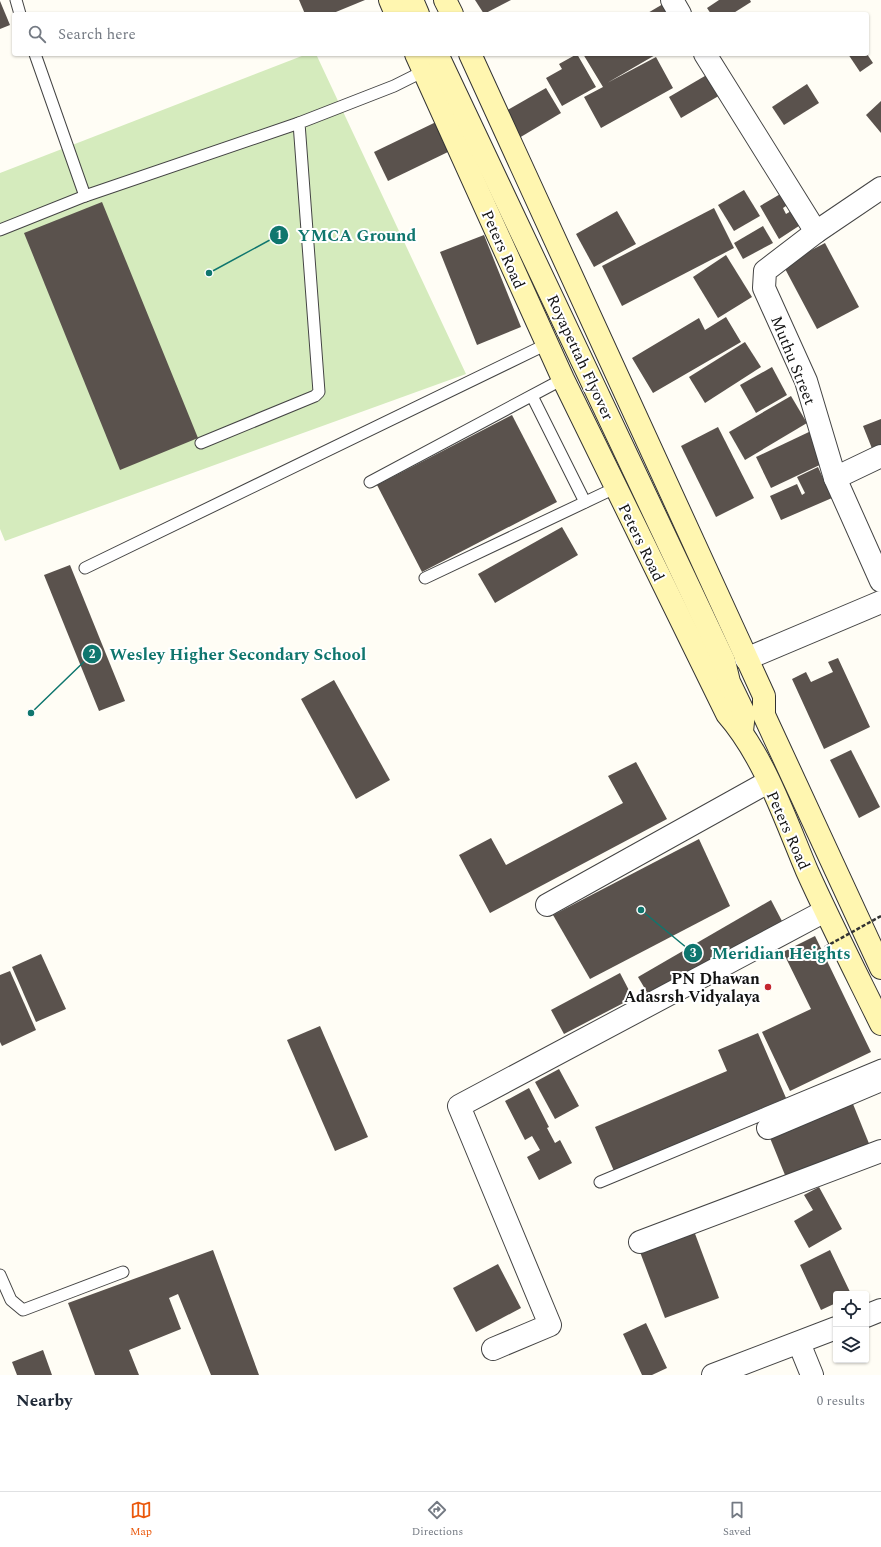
<!DOCTYPE html>
<html lang="en">
<head>
<meta charset="utf-8">
<style>
	:root { --surface:#fff; --page:#f2f2f3; --text:#1f2937; --muted:#747a83; --line:#e0e1e3; --accent:#ea580c }
	body { margin:0; font-family:Spectral,serif; background:var(--page); color:var(--text) }
	.controls { position:absolute; right:12px; bottom:12px; display:grid; overflow:hidden; border-radius:4px; box-shadow:0 1px 3px #0004 }
	.controls button { width:36px; height:36px; display:grid; place-items:center; padding:0; border:0; border-bottom:1px solid var(--line); background:var(--surface); color:var(--text); font:20px sans-serif }
	.list { margin:0; padding:0; list-style:none }
	h2 { display:flex; justify-content:space-between; align-items:center; height:52px; margin:0; padding:0 16px; font-size:17px }
	h2 small { font-size:13px; font-weight:400; color:var(--muted) }
	.icon { flex:none; width:22px; height:22px; fill:none; stroke:currentColor; stroke-width:2; stroke-linecap:round; stroke-linejoin:round }
	.map { position:relative; flex:none; width:881px; height:1375px; overflow:hidden }
	.search { position:absolute; background:var(--surface); box-shadow:0 1px 3px #0004; left:12px; right:12px; top:12px; height:44px; display:flex; align-items:center; gap:10px; box-sizing:border-box; padding:0 14px; border-radius:4px; color:var(--muted); font-size:15px }
	.sheet { height:116px; background:var(--surface) }
	nav { display:flex; justify-content:space-around; align-items:center; box-sizing:border-box; height:56px; border-top:1px solid var(--line); background:var(--surface); font-size:11px; color:var(--muted) }
	nav a { display:grid; justify-items:center; gap:2px }
	nav .on { color:var(--accent) }
	.map>svg:first-child { display:block }
</style>
</head>
<body>
<div class="map">
<svg width="881" height="1375" viewBox="0 0 881 1375">
	<rect width="100%" height="100%" fill="#fffdf5"/>
	<polygon fill="#d5ebbd" points="307,54 316,54 466,374 5,541 0,529 0,173"/>
	<g fill="#5a524d">
		<polygon points="299,0 365,0 331,14 305,14"/>
		<polygon points="475,0 511,0 484,14"/>
		<polygon points="719,0 750,0 751,2 732,14 711,14 707,8"/>
		<polygon points="0,1 10,25 0,29"/>
		<polygon points="663,4 669,14 646,14"/>
		<polygon points="577,54 596,87 562,106 546,78 562,69 559,64"/>
		<polygon points="583,54 657,54 607,83 656,57 673,88 601,128 584,97 603,87"/>
		<polygon points="848,54 867,54 873,63 860,72"/>
		<polygon points="710,73 722,94 681,118 669,97"/>
		<polygon points="807,84 819,103 784,125 772,107"/>
		<polygon points="546,88 561,113 519,138 504,112"/>
		<polygon points="881,101 881,133 866,115"/>
		<polygon points="436,122 450,151 388,181 374,152"/>
		<polygon points="744,190 760,216 734,231 718,205"/>
		<polygon points="782,193 789,204 783,208 786,214 796,208 805,222 779,239 760,206"/>
		<polygon points="102,202 198,438 120,470 24,233"/>
		<polygon points="714,208 734,248 622,306 602,266"/>
		<polygon points="617,211 636,244 594,267 576,234"/>
		<polygon points="763,226 773,243 743,259 734,243"/>
		<polygon points="484,235 521,327 477,345 440,252"/>
		<polygon points="825,243 859,307 817,329 783,265"/>
		<polygon points="726,255 752,297 718,318 693,277"/>
		<polygon points="726,317 741,342 653,393 632,358 699,318 705,330"/>
		<polygon points="745,342 761,367 705,403 689,377"/>
		<polygon points="772,367 787,395 756,413 740,385"/>
		<polygon points="791,396 807,423 745,460 729,432"/>
		<polygon points="512,415 557,502 422,572 377,485"/>
		<polygon points="881,419 881,448 873,451 863,426"/>
		<polygon points="718,427 754,498 716,517 681,446"/>
		<polygon points="811,431 826,462 771,488 756,457"/>
		<polygon points="818,467 832,498 781,520 770,496 797,484 802,495 805,493 797,477"/>
		<polygon points="562,527 578,555 495,603 478,574"/>
		<polygon points="70,565 125,701 99,711 44,575"/>
		<polygon points="838,658 870,727 824,749 792,679 806,672 811,682 833,672 828,662"/>
		<polygon points="334,680 390,780 356,799 301,699"/>
		<polygon points="851,750 880,807 859,818 830,760"/>
		<polygon points="636,762 667,819 490,913 459,855 491,838 506,865 623,803 608,776"/>
		<polygon points="699,839 730,906 590,979 553,915"/>
		<polygon points="771,900 783,923 651,999 638,977"/>
		<polygon points="815,936 871,1052 790,1091 762,1032 811,1009 783,952"/>
		<polygon points="41,954 66,1009 36,1022 12,967"/>
		<polygon points="10,971 36,1030 2,1046 0,1042 0,975"/>
		<polygon points="620,973 633,998 564,1034 551,1010"/>
		<polygon points="320,1026 368,1137 335,1151 287,1040"/>
		<polygon points="758,1033 786,1098 614,1171 595,1127 727,1071 718,1050"/>
		<polygon points="559,1069 579,1106 555,1119 535,1082"/>
		<polygon points="529,1088 549,1127 547,1128 555,1143 560,1140 572,1163 539,1180 527,1157 540,1150 532,1136 525,1140 505,1101"/>
		<polygon points="853,1104 870,1146 787,1180 770,1138"/>
		<polygon points="819,1187 842,1229 809,1248 794,1221 813,1210 804,1195"/>
		<polygon points="694,1231 719,1298 665,1318 640,1252"/>
		<polygon points="213,1250 259,1375 211,1375 178,1294 169,1298 181,1329 129,1350 139,1375 95,1375 68,1303"/>
		<polygon points="830,1250 851,1294 836,1294 836,1303 821,1310 800,1265"/>
		<polygon points="498,1264 521,1308 476,1332 453,1288"/>
		<polygon points="646,1323 667,1368 652,1375 642,1375 623,1334"/>
		<polygon points="43,1350 52,1375 17,1375 12,1362"/>
	</g>
	<g fill="none" stroke-linecap="round" stroke-linejoin="round">
		<g stroke="#444" stroke-width="13">
			<g id="lane">
				<polyline points="16,0 20,14"/>
				<polyline points="35,54 85,196"/>
				<polyline points="0,230 85,196 299,123"/>
				<polyline points="532,396 585,502"/>
				<polyline points="201,443 315,396 319,392 299,123 394,86 424,71"/>
				<polyline points="370,482 563,379"/>
				<polyline points="85,568 547,344"/>
				<polyline points="425,578 615,488"/>
				<polyline points="600,1182 881,1065"/>
				<polyline points="0,1275 11,1300 23,1310 123,1272"/>
			</g>
		</g>
		<g stroke="#444" stroke-width="24">
			<g id="street">
				<polyline points="672,0 680,14"/>
				<polyline points="705,54 816,232"/>
				<polyline points="881,188 816,232 765,271 764,288 806,381 835,478 881,581"/>
				<polyline points="835,478 881,456"/>
				<polyline points="746,659 881,602"/>
				<polyline points="547,905 768,782"/>
				<polyline points="768,1128 881,1080"/>
				<polyline points="640,1242 881,1151"/>
				<polyline points="866,1316 881,1310"/>
				<polyline points="799,1343 812,1375"/>
				<polyline points="493,1349 550,1325 459,1106 825,911"/>
				<polyline points="713,1375 836,1328"/>
			</g>
		</g>
		<g stroke="#333" stroke-width="24">
			<g id="secondary">
				<polyline points="390,0 396,14"/>
				<polyline points="412,0 418,14"/>
				<polyline points="445,0 452,14"/>
				<path d="M416,54L563,379L727,714C764,756 785,819 807,871C830,922 856,973 881,1024"/>
				<polyline points="437,54 724,661 729,682 744,713 742,731"/>
				<polyline points="470,54 764,696 764,715 881,968"/>
			</g>
		</g>
		<use href="#lane" stroke="#fff" stroke-width="11"/>
		<use href="#street" stroke="#fff" stroke-width="22"/>
		<use href="#secondary" stroke="#fff6b0" stroke-width="22"/>
		<polyline stroke="#333" stroke-width="2.5" stroke-dasharray="4 2" stroke-linecap="butt" points="825,947 881,916"/>
	</g>
	<circle fill="#c4262e" stroke="#fff" stroke-width="1.5" cx="768" cy="987" r="4"/>
	<g text-anchor="middle" stroke-width="4" stroke-linejoin="round" paint-order="stroke">
		<g font-size="16" fill="#111" stroke="#fff">
			<text transform="translate(504 249) rotate(66)" y="6">Peters Road</text>
			<text transform="translate(581 357) rotate(65)" y="6">Royapettah Flyover</text>
			<text transform="translate(794 360) rotate(68)" y="6">Muthu Street</text>
			<text transform="translate(642 542) rotate(64)" y="6">Peters Road</text>
			<text transform="translate(789 830) rotate(66)" y="6">Peters Road</text>
		</g>
		<g font-size="16" font-weight="bold" fill="#111" stroke="#fff" text-anchor="end">
			<text x="760" y="984">PN Dhawan<tspan x="760" dy="18">Adasrsh Vidyalaya</tspan></text>
		</g>
	</g>
	<path fill="none" stroke="#0f766e" stroke-width="1.5" d="M209 273L279 235M31 713L92 654M641 910L693 953"/>
	<g fill="#0f766e" stroke="#fff" stroke-width="1.5">
		<circle cx="209" cy="273" r="4"/>
		<circle cx="31" cy="713" r="4"/>
		<circle cx="641" cy="910" r="4"/>
		<circle cx="279" cy="235" r="10"/>
		<circle cx="92" cy="654" r="10"/>
		<circle cx="693" cy="953" r="10"/>
	</g>
	<g font-size="12" text-anchor="middle" font-weight="bold" fill="#fff">
		<text x="279" y="239">1</text>
		<text x="92" y="658">2</text>
		<text x="693" y="957">3</text>
	</g>
	<g font-size="17" text-anchor="middle" font-weight="bold" fill="#0f766e" stroke="#fff" stroke-width="4" stroke-linejoin="round" paint-order="stroke">
		<text x="357" y="241">YMCA Ground</text>
		<text x="238" y="660">Wesley Higher Secondary School</text>
		<text x="781" y="959">Meridian Heights</text>
	</g>
</svg>
<div class="controls">
<button><svg class="icon" aria-label="locate" viewBox="0 0 24 24"><circle cx="12" cy="12" r="6"/><path d="M12 2v4M12 18v4M2 12h4M18 12h4"/></svg></button>
<button><svg class="icon" aria-label="layers" viewBox="0 0 24 24"><path d="M12 4l9 5-9 5-9-5zM3 14l9 5 9-5"/></svg></button>
</div>
<div class="search"><svg class="icon" aria-label="search" viewBox="0 0 24 24"><circle cx="10" cy="10" r="6"/><path d="M15 15l6 6"/></svg>Search here</div>
</div>
<section class="sheet">
<h2>Nearby<small>0 results</small></h2>
<ul class="list">
</ul>
</section>
<nav>
<a class="on"><svg class="icon" aria-label="map" viewBox="0 0 24 24"><path d="M3 6l6-2 6 2 6-2v14l-6 2-6-2-6 2zM9 4v14M15 6v14"/></svg>Map</a>
<a><svg class="icon" aria-label="directions" viewBox="0 0 24 24"><path d="M12 3l9 9-9 9-9-9zM9 14v-3h6M13 9l2 2-2 2"/></svg>Directions</a>
<a><svg class="icon" aria-label="saved" viewBox="0 0 24 24"><path d="M7 4h10v16l-5-4-5 4z"/></svg>Saved</a>
</nav>
</body>
</html>
